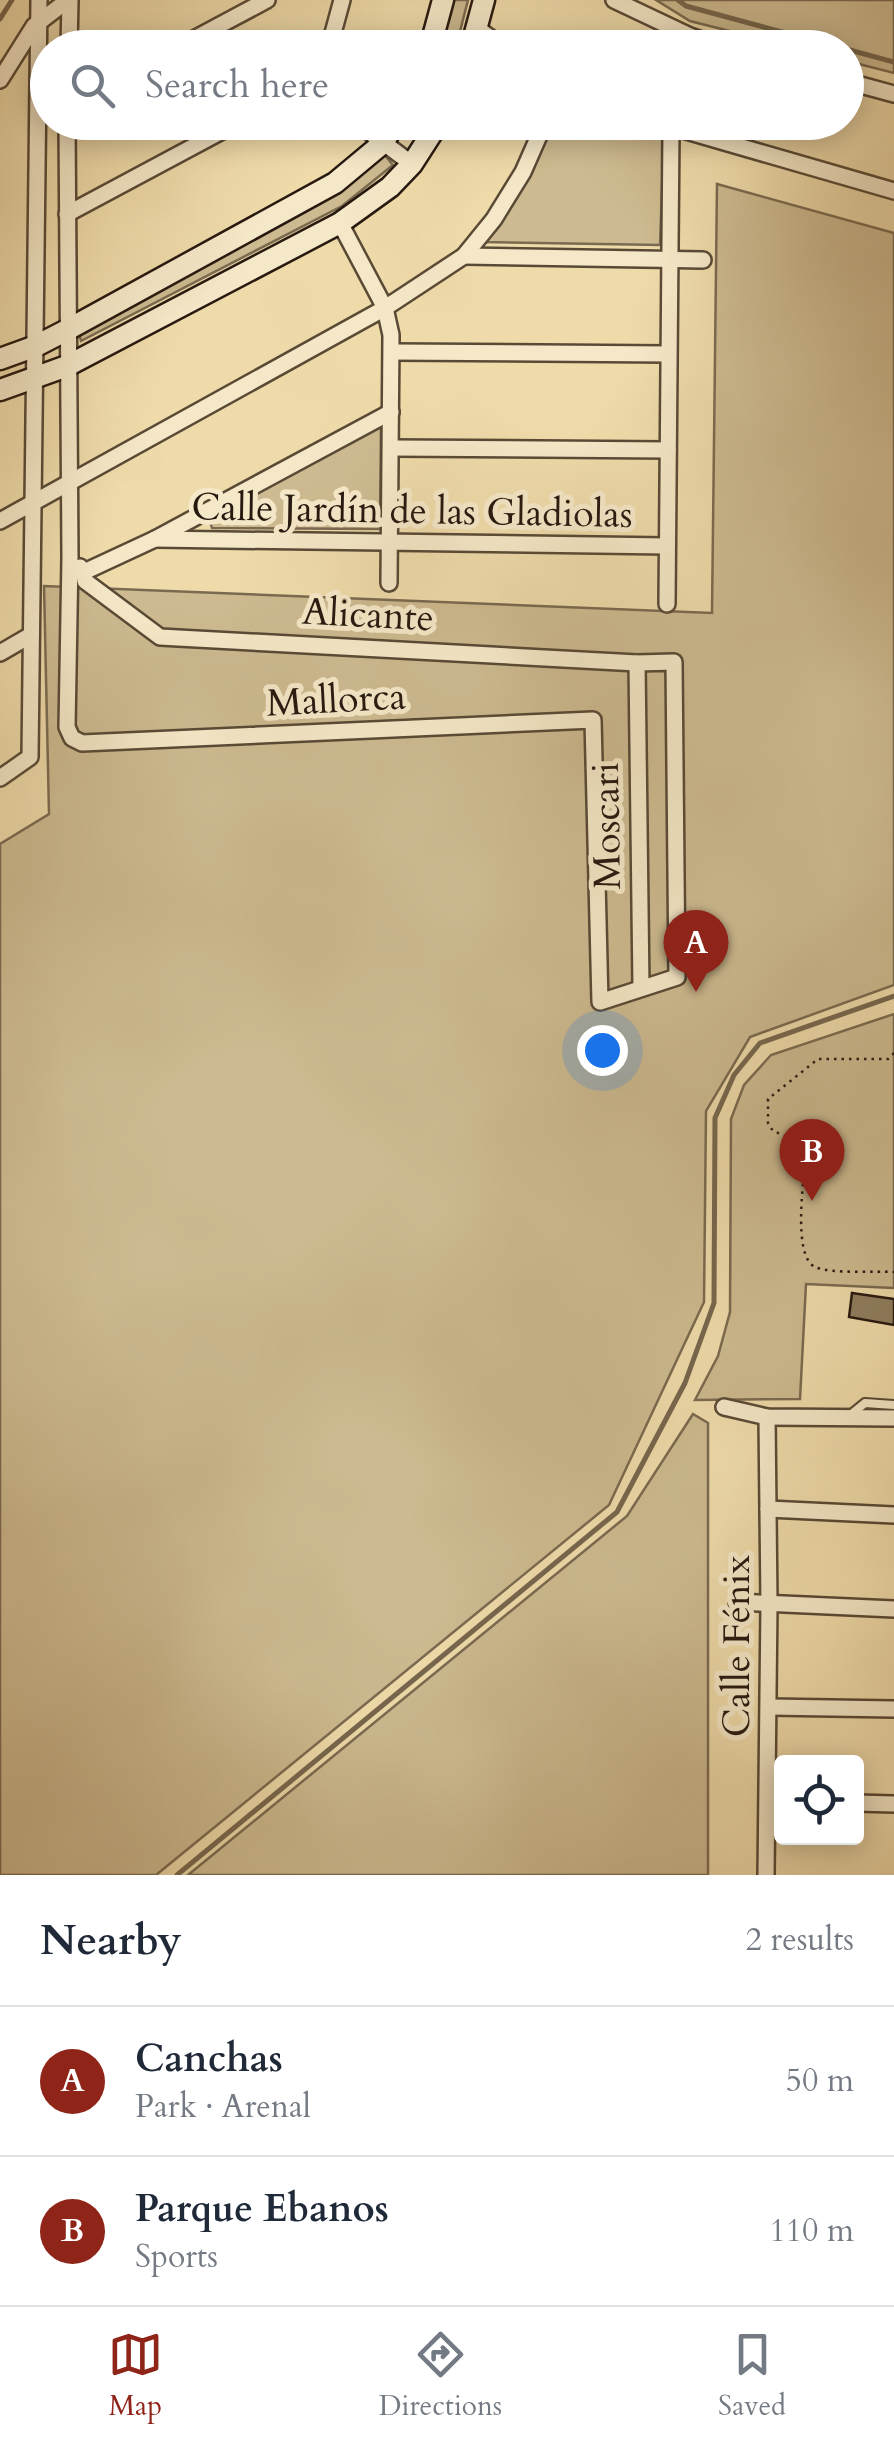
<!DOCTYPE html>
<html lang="en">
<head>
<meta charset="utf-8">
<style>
	:root { --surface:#fff; --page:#f2f2f3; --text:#1f2937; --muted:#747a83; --line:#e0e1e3; --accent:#8f2418 }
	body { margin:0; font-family:Cardo,serif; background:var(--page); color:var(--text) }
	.controls { position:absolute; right:30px; bottom:30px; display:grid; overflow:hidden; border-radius:10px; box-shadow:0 5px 25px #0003 }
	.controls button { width:90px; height:90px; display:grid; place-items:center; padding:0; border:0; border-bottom:2px solid var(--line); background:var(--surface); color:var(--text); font:50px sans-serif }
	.you { position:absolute; left:602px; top:1050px; width:35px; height:35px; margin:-25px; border:8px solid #fff; border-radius:50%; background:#1a73e8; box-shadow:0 0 0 15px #1a73e833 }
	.badge { display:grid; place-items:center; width:65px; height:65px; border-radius:50%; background:var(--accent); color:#fff; font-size:32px; font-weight:700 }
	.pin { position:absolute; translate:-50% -82px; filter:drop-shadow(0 2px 5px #0008) }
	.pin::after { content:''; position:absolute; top:52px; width:35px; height:30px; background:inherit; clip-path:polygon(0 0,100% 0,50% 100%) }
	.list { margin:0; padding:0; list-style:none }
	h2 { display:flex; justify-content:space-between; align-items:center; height:130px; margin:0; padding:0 40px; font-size:42px }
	h2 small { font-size:32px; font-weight:400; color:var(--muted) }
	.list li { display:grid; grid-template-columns:65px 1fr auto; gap:30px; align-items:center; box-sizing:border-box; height:150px; padding:0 40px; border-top:2px solid var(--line) }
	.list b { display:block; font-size:38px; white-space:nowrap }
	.list p { margin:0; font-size:32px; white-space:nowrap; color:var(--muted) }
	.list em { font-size:32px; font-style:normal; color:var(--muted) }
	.icon { flex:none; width:55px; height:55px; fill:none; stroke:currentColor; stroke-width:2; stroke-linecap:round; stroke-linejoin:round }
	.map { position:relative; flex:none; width:894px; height:1875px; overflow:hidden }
	.search { position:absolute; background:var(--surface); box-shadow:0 5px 25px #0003; left:30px; right:30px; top:30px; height:110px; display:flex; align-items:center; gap:25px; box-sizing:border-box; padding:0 35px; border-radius:55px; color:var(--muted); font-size:38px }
	.sheet { height:430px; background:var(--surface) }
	nav { display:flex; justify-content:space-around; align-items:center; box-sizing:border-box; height:140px; border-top:2px solid var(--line); background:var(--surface); font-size:28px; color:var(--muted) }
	nav a { display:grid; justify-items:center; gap:5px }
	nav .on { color:var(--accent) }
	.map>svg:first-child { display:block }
</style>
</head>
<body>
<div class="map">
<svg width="894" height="1875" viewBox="0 0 894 1875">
	<rect width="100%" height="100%" fill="#efdbaa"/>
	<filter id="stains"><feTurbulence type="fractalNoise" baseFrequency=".002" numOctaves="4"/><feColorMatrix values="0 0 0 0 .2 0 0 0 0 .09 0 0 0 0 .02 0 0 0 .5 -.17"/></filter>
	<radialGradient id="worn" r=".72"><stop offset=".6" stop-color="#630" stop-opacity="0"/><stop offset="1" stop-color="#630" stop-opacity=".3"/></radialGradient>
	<g fill="#cdba90" stroke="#7a6a50" stroke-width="2.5">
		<polygon points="450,0 468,0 456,47 437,48"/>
		<polygon points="656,0 894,0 894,73 847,61 846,48 793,47 690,21"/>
		<polygon points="555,123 630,123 664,135 660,245 485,242 518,194"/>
		<polygon points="383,153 393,165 342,206 81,341 78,328"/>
		<polygon points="717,184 894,233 894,985 750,1037 706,1111 704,1302 609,1505 156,1875 0,1875 0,844 49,814 44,586 712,613"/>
		<polygon points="381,424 380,529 212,528 209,518"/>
		<polygon points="894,1014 894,1288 806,1284 800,1399 695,1400 718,1356 730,1312 731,1119 744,1085 771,1055"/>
		<polygon points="693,1414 708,1423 708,1875 188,1875 627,1516"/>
	</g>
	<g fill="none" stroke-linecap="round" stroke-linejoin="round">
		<g stroke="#76664d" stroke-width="5">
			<polyline points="678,0 686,6 841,48"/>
			<polyline points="0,19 12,0"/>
			<polyline points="846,49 894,62"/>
			<polyline points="177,1875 617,1512 685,1383 714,1303 715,1118 734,1075 760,1043 894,996"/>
		</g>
	</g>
	<polygon fill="#8f7e60" stroke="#271910" stroke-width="2.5" points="852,1293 894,1299 894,1325 849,1317"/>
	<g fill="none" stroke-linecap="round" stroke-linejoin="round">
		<g stroke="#594a36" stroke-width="12">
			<polyline id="lane" points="849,1416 865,1403 894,1405"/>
		</g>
		<g stroke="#594a36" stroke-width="20">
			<g id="street">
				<polyline points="614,0 690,36 725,48"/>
				<polyline points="477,28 504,48"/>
				<polyline points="69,48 70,0"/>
				<polyline points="177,48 267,0"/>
				<polyline points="329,48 342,0"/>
				<polyline points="0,80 34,26 68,0"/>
				<polyline points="846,81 894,94"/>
				<polyline points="67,122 70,557 67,727 72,738 82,743 593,720 600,1002 677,977 674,662 637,663 160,637 85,581 84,572"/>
				<polyline points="356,122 412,164"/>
				<polyline points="655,122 894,191"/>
				<polyline points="67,214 239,122"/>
				<polyline points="340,223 385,308 391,335 389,583"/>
				<polyline points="464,256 703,260"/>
				<polyline points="392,352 668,354"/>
				<polyline points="391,448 668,450"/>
				<polyline points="0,521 385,308 464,256 494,219 523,172 545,122"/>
				<polyline points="155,539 667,546"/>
				<polyline points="80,567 84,572 155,539 391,412"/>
				<polyline points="667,604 671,129"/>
				<polyline points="0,653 31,635"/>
				<polyline points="637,663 641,988"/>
				<polyline points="0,778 30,757 39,0"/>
				<polyline points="724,1407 767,1417 894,1418"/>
				<polyline points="768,1509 894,1515"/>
				<polyline points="737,1602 894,1609"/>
				<polyline points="769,1707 894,1709"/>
				<polyline points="856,1803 894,1804"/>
				<polyline points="766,1875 769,1604 767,1417"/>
			</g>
		</g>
		<g stroke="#271910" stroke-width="25">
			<g id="secondary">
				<polyline points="430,48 443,0"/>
				<polyline points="471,48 484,0"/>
				<polyline points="0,359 36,346 67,330 335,183 383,143 396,122"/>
				<polyline points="0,390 67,366 340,223 390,187 412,164 439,122"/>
			</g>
		</g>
		<path stroke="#271910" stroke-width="2.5" stroke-dasharray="2.5 5" stroke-linecap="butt" d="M894,1053L888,1059H818L768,1099V1123L773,1131L793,1139L806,1154C804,1178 792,1256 815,1267C831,1274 875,1271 894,1272"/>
		<use href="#lane" stroke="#f5e8c8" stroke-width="8"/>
		<use href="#street" stroke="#f5e8c8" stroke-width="15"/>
		<use href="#secondary" stroke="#f5e8c8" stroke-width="20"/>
	</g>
	<g text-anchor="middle" stroke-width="10" stroke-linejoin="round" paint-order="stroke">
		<g font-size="38" fill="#271910" stroke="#f5e8c8">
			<text transform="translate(412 510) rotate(1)" y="13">Calle Jardín de las Gladiolas</text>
			<text transform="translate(368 614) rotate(3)" y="13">Alicante</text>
			<text transform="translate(336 699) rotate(-3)" y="13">Mallorca</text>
			<text transform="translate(606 826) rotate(-91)" y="13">Moscari</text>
			<text transform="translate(736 1646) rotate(-90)" y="13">Calle Fénix</text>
		</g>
	</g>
	<rect width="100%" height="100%" filter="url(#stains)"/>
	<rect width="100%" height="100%" fill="url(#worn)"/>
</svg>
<div class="controls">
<button><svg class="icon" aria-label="locate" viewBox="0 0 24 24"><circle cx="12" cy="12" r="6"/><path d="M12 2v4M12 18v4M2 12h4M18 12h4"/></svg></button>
</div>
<div class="you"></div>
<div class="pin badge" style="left:696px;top:992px">A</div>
<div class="pin badge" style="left:812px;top:1201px">B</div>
<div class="search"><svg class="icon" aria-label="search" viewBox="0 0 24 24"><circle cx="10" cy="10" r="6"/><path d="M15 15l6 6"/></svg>Search here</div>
</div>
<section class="sheet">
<h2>Nearby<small>2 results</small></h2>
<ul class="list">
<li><span class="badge">A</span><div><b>Canchas</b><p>Park · Arenal</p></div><em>50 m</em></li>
<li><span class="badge">B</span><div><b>Parque Ebanos</b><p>Sports</p></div><em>110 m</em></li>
</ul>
</section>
<nav>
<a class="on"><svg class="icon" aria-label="map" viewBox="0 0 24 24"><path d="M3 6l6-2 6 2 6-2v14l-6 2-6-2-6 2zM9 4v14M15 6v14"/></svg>Map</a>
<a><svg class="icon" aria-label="directions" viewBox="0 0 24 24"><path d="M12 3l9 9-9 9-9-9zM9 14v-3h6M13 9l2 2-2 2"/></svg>Directions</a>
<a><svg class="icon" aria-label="saved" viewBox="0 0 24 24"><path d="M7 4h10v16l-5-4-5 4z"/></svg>Saved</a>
</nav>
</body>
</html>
